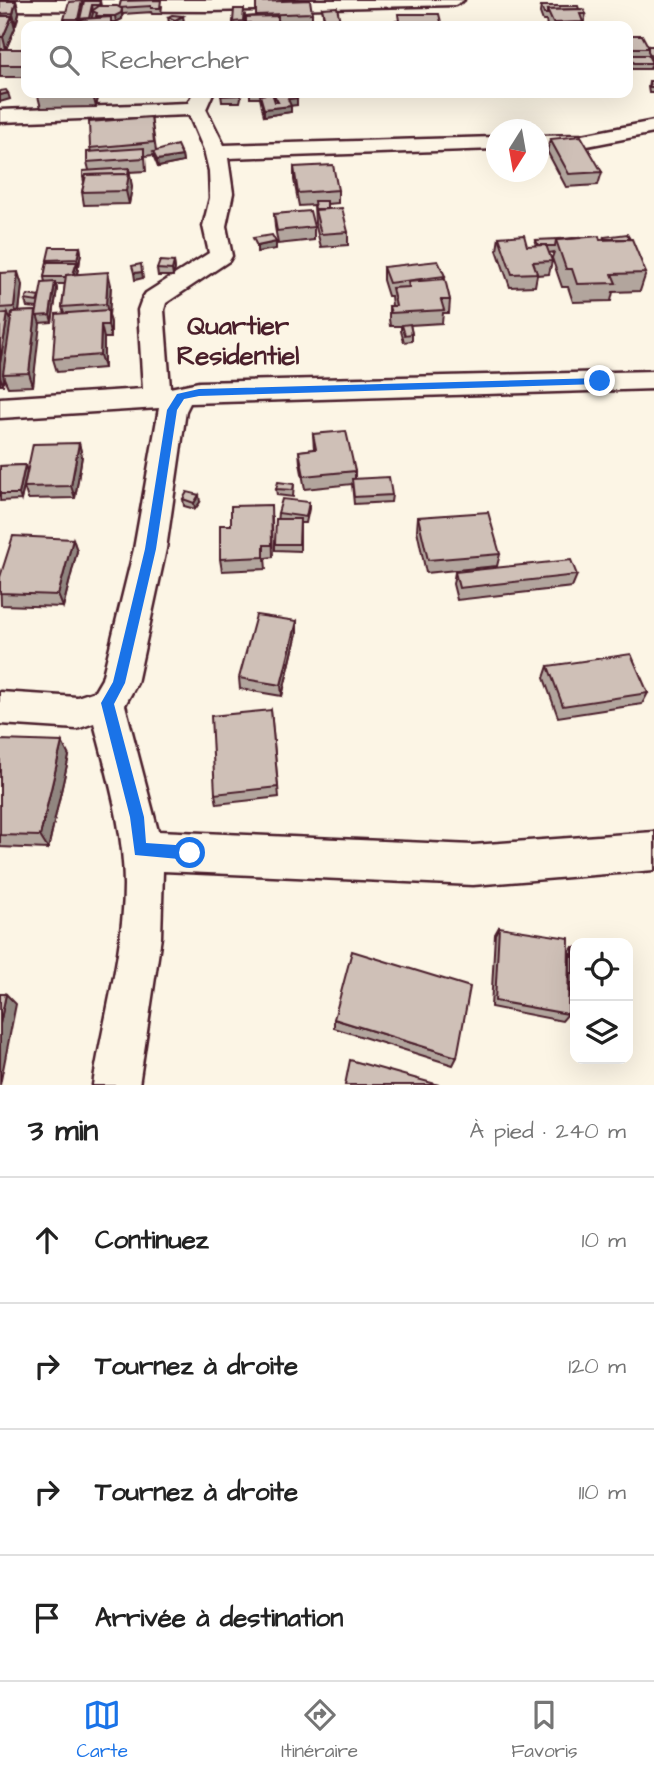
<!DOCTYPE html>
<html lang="fr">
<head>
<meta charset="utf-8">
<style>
	:root { --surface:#fff; --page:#f2f2f2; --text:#222; --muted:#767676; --line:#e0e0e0; --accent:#1a73e8 }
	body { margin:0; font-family:"Architects Daughter",sans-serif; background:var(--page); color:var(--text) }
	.controls { position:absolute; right:21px; bottom:21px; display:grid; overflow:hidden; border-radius:14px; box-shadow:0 7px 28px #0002 }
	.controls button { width:63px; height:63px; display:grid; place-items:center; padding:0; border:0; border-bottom:2px solid var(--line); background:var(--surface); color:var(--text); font:35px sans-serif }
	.compass { position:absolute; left:486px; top:119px; width:63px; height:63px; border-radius:50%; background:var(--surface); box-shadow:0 7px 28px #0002; rotate:191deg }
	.stop { position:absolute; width:21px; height:21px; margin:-16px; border:5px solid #1a73e8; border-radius:50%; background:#fff }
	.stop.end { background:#1a73e8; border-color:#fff; box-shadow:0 2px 7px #0008 }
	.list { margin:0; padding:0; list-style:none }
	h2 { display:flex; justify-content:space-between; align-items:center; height:91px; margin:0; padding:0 28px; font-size:30px }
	h2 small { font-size:23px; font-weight:400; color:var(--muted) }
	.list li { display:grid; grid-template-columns:46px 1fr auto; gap:21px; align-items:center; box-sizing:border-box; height:126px; padding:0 28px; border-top:2px solid var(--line) }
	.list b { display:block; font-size:26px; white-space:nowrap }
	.list em { font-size:23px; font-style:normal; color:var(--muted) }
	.icon { flex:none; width:38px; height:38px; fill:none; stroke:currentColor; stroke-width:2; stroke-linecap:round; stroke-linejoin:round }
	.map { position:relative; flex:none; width:654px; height:1085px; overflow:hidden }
	.search { position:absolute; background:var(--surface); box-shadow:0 7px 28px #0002; left:21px; right:21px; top:21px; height:77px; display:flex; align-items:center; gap:18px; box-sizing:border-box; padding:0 24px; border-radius:14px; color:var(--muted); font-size:26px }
	.sheet { height:595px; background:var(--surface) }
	nav { display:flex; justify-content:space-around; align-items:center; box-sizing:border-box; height:98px; border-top:2px solid var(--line); background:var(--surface); font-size:19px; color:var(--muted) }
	nav a { display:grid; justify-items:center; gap:4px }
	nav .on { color:var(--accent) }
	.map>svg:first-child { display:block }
</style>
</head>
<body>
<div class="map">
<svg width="654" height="1085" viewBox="0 0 654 1085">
	<rect width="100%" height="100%" fill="#fcf5e5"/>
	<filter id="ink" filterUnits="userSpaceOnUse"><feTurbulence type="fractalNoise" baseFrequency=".0143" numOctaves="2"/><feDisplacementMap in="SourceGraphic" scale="14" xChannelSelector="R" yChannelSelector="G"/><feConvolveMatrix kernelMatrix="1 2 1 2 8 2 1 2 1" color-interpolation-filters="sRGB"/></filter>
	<g filter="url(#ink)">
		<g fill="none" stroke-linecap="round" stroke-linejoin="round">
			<g stroke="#4a1f2b" stroke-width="5">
				<g id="minor">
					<polygon points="0,0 464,0 455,5 210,11 0,10"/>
					<path d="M193,93H213L206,109L224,145L496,137V149L228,158L233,193L226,226L232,256L229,261L166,303L164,310L170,388L199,382L654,371V389L190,403L186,411L166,549L137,683L125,705L158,831L473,845L654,832V870L473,885L163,871L161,937L139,1085H93C103,1019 124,952 124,885C124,830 108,777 94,723L77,729L0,724V692L77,697L95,691L102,679L134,549L159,408L0,418V398L143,389L138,310L142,299L146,293L209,253L203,226L210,198L209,171L204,150L189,115L0,122V110L188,103Z"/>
					<polygon points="654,121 654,133 582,147 538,148 538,136 582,135"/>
				</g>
			</g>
			<use href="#minor" fill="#fcf5e5" fill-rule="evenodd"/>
		</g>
		<g fill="#b2a59d" stroke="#4a1f2b" stroke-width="2">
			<polygon points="0,1 16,1 19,13 16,25 14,26 15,28 6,49 26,49 26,77 0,77"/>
			<polygon points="100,1 101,6 120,7 121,1 162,6 161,14 152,14 151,12 123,14 122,19 116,22 112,22 113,26 66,25 64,19 83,5"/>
			<polygon points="256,2 312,13 312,25 300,26 246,26 246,17 256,16"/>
			<polygon points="541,6 579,9 586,14 583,26 547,26 546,21 543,21 540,13"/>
			<polygon points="322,8 340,21 340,26 325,26"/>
			<polygon points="245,15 244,26 234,26 233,22"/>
			<polygon points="168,17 184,22 175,26 169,23"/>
			<polygon points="628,35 648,46 654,46 654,71 653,71 651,66 650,69 632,69 629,62 628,64"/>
			<polygon points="649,81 654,81 654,93 649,93 648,87"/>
			<polygon points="99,93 96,107 41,108 38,96"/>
			<polygon points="220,93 242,93 240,102 222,102 221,94 220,94"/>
			<polygon points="250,93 294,93 297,98 297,105 291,105 291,112 264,116 260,98 250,98"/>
			<polygon points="151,117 156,151 182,156 183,162 158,167 153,155 145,156 146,171 129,172 132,187 129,204 84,205 82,192 84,182 83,177 89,170 87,162 91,152 90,148"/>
			<polygon points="550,139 602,172 598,185 566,187 547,151"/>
			<polygon points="294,167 338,190 338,203 327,204 327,209 348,232 348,245 321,247 315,223 314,205 299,206 294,180"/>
			<polygon points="274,214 314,227 314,240 278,244 275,227"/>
			<polygon points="499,237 527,246 535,246 536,240 600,240 603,239 604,237 646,273 640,291 613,292 611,301 573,302 568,287 562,287 552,258 554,252 549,253 552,261 549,274 537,275 535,286 510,287 497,250"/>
			<polygon points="80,247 81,253 79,266 77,266 78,269 77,274 111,285 109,315 111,323 111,338 104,338 104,368 57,372 53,359 64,314 62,307 65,284 56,284 57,289 52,322 39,323 33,386 8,387 4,378 3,385 0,385 0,273 22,285 19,312 36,311 37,314 38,308 27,307 25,300 39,297 45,283 44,277 47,262 47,260"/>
			<polygon points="174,262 175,269 173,276 158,276 157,269"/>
			<polygon points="383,267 445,276 444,279 450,300 449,313 443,313 442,323 410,325 412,334 412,341 404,342 401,331 401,326 390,326 389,319 389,306 392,306 391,296 388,296 383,280"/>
			<polygon points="313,434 355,471 355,479 392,495 391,502 354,504 352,484 305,489 300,463 299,451 314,449"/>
			<polygon points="79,443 82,456 75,498 28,499 24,487 21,500 0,501 0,466 25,465 27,472"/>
			<polygon points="294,484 293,497 277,495 276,489"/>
			<polygon points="183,499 200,502 195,509 184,506"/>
			<polygon points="309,502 309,509 306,523 300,523 300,551 275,550 275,544 278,513"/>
			<polygon points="272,517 273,557 265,558 266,569 222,571 220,559 231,525"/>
			<polygon points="418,517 500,554 497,566 426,573 417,530"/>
			<polygon points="73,539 77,551 63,607 1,605 0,577"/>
			<polygon points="455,572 577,575 572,587 457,600 453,584"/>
			<polygon points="297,621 297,633 282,696 240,689 239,678"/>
			<polygon points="548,666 648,693 642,704 558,717 544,678"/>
			<polygon points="271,710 279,797 217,804 215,794"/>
			<polygon points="0,740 69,756 48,849 0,847"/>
			<polygon points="499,927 568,1014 562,1021 491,1007 495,934"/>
			<polygon points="573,947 575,947 575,997 570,997 570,951"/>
			<polygon points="334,1019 457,1057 453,1065 334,1028"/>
		</g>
		<g fill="#918680" stroke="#4a1f2b" stroke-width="2">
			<polygon points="16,1 19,13 16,25 13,13"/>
			<polygon points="82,1 84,8 80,19 79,25 78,19"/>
			<polygon points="92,5 93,11 92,11 93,13 90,25 89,18"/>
			<polygon points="122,9 122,19 116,22 115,16"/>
			<polygon points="12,16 15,28 6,49 3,37"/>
			<polygon points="183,16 184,22 175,26 175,20"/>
			<polygon points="8,93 10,99 0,102 0,95"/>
			<polygon points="94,93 99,93 96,107 93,95"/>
			<polygon points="297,98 297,105 289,106 288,99"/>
			<polygon points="291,106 291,112 264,116 264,109"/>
			<polygon points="182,156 183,162 158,167 157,160"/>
			<polygon points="129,168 132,187 129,204 126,191"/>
			<polygon points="276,242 276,249 257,252 257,246"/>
			<polygon points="80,247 81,253 79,266 77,259"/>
			<polygon points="77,262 78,269 74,284 73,277"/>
			<polygon points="174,262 175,269 173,276 172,270"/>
			<polygon points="18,272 22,285 18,320 14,307"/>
			<polygon points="108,272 111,285 109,315 111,323 111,338 108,325 108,313 106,304"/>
			<polygon points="142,272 143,278 135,280 134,273"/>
			<polygon points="55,282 57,289 52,322 50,315"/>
			<polygon points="36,311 40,324 33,386 29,373"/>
			<polygon points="8,313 13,326 3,374 4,378 3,385 0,376 0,363"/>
			<polygon points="101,325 104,338 104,368 100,355"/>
			<polygon points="79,443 82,456 75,498 71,486"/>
			<polygon points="25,465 27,472 21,500 19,494"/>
			<polygon points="199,495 200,502 195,509 194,503"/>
			<polygon points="73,539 77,551 63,607 58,595"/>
			<polygon points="297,621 297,633 282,696 281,685"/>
			<polygon points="62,742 69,756 48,849 40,836"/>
			<polygon points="6,994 16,1004 0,1085 0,1024"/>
		</g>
		<g fill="#cfc0b7" stroke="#4a1f2b" stroke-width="2">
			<polygon points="161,0 160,8 151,8 151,6 119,8 121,1"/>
			<polygon points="310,0 312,13 256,15 256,2"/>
			<polygon points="0,1 16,1 13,13 0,14"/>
			<polygon points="82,1 78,19 64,19 69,2"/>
			<polygon points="84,1 100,1 99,5 92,5 89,18 80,19"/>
			<polygon points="99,6 117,6 122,9 121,13 115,16 96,16 97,13 92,11"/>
			<polygon points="541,6 578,6 579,9 547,10 547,14 544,14"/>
			<polygon points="337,7 340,21 325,21 322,8"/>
			<polygon points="234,9 244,9 243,21 233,22"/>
			<polygon points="583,9 586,14 580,14 583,22 553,23 547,10"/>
			<polygon points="398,14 439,14 442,26 397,26 396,21 399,21"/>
			<polygon points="172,15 183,16 175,20 168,17"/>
			<polygon points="0,16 12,16 3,37 0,37"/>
			<polygon points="278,16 278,26 250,26 250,23 246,23 246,17"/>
			<polygon points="111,17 111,26 77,26 77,24 81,24 82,19"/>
			<rect x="283" y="22" width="17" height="4"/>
			<polygon points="628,35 642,35 649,48 629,48 631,52 628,52"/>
			<polygon points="648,46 654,46 654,63 648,51"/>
			<rect x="0" y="49" width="26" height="16"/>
			<polygon points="630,55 648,55 652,63 634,63"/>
			<polygon points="649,81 654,81 654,87 650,87"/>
			<polygon points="6,90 8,93 0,95 0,91"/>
			<polygon points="38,93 94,93 93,95 38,96"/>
			<polygon points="221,93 240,93 240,95 221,96"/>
			<polygon points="272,93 275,102 278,102 273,93 294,93 297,98 288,99 291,106 264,109 260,95"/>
			<polygon points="151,117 154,142 90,148 89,122"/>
			<polygon points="581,136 602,172 569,174 550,139"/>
			<polygon points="177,145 182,156 157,160 153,152"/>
			<polygon points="144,148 144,158 87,162 87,152"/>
			<polygon points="333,165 338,190 298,193 294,167"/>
			<polygon points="129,168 128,174 86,175 85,177 83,177 83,171"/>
			<polygon points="129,174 126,191 82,192 86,175"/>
			<polygon points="314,201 327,201 327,209 315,209"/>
			<polygon points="342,208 348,232 321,234 315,210"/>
			<polygon points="310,211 314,227 277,231 274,214"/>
			<polygon points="627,234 630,239 605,239 604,237"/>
			<polygon points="272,235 276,242 257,246 253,238"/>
			<polygon points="524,235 527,246 546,245 552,261 533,262 537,273 512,274 499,237"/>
			<polygon points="599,236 600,240 632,239 646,273 612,274 616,283 577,284 572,269 566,269 556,240"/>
			<polygon points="581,238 556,240 555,246 546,246 546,245 538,245 536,240"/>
			<polygon points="50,247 80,247 77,259 47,260"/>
			<polygon points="160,261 174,262 172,270 157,269"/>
			<polygon points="438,261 445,276 389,283 383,267"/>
			<polygon points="47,262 77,262 73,274 66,275 66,277 44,277"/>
			<polygon points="141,264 142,272 134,273 132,266"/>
			<polygon points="18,272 14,307 0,308 0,273"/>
			<polygon points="108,272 106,304 62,307 66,275"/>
			<polygon points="445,279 450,300 441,300 444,310 391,313 389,306 396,306 392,288 409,287 408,282"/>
			<polygon points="55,282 50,315 36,316 42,283"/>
			<polygon points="28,295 39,297 37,302 25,300"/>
			<polygon points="108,310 108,325 101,325 100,355 53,359 56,314"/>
			<polygon points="36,311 29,373 3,374 12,312"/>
			<polygon points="8,313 0,363 0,314"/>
			<polygon points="410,324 412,334 405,335 402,325"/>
			<polygon points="346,431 355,471 304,476 299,451 316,449 313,434"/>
			<polygon points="79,443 71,486 24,487 33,444"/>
			<polygon points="25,465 19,494 0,494 0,466"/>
			<polygon points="389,477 392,495 354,497 352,479"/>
			<polygon points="278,482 294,484 293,490 276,489"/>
			<polygon points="187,492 199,495 194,503 183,499"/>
			<polygon points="282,499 309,502 306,517 278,513"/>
			<polygon points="271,505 272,545 264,545 264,557 220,559 220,525 231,525 231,506"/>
			<polygon points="488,512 500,554 428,560 418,517"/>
			<polygon points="276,519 300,519 299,544 275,544"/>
			<polygon points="13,536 73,539 58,595 0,593 0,577"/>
			<polygon points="571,560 577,575 459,588 455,572"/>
			<polygon points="256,615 297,621 281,685 239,678"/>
			<polygon points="631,654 648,693 563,706 548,666"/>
			<polygon points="271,710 278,787 215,794 211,716"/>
			<polygon points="0,740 62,742 40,836 0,835"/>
			<polygon points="499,927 569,938 568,1014 495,1001"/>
			<polygon points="573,947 575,947 575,994 573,993"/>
			<polygon points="352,951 470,987 457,1057 334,1019"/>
			<polygon points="0,994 6,994 0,1024"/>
			<polygon points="350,1060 439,1085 345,1085"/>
		</g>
	</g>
	<polygon fill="#1a73e8" points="600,378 605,381 600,384 199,396 184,399 177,410 156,549 125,683 114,704 144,817 146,843 190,846 197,853 190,860 135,855 130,817 101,703 113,682 145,549 167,410 177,394 199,389"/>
	<g text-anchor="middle" stroke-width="5" stroke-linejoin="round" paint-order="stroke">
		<g font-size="26" font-weight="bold" fill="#4a1f2b" stroke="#fcf5e5">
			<text x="238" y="334">Quartier<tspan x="238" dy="30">Residentiel</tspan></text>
		</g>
	</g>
</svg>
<div class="controls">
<button><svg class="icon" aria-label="locate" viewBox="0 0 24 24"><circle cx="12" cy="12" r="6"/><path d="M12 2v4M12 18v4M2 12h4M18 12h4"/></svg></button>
<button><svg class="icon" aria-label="layers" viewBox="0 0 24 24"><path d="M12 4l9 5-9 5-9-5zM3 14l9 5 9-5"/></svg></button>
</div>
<svg class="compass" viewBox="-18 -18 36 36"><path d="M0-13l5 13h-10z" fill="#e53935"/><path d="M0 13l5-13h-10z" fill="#767676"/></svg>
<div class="stop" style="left:190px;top:853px"></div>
<div class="stop end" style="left:600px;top:381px"></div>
<div class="search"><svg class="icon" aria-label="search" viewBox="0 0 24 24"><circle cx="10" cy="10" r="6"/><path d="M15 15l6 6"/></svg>Rechercher</div>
</div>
<section class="sheet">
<h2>3 min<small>À pied · 240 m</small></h2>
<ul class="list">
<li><svg class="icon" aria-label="ahead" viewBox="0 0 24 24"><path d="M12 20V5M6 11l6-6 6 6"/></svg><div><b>Continuez</b></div><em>10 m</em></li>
<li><svg class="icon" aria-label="right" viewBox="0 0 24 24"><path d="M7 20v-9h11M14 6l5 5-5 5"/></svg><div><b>Tournez à droite</b></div><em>120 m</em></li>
<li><svg class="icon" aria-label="right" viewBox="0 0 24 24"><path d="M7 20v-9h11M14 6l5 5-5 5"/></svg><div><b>Tournez à droite</b></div><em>110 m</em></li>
<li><svg class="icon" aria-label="arrive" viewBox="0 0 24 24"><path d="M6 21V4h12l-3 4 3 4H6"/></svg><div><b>Arrivée à destination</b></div></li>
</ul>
</section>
<nav>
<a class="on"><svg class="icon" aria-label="map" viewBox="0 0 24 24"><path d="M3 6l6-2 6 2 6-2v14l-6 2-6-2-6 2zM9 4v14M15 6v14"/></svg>Carte</a>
<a><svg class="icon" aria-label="directions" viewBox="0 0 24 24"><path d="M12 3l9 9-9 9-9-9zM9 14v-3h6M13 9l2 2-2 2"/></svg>Itinéraire</a>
<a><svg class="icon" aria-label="saved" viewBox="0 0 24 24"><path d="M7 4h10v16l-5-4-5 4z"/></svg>Favoris</a>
</nav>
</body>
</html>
